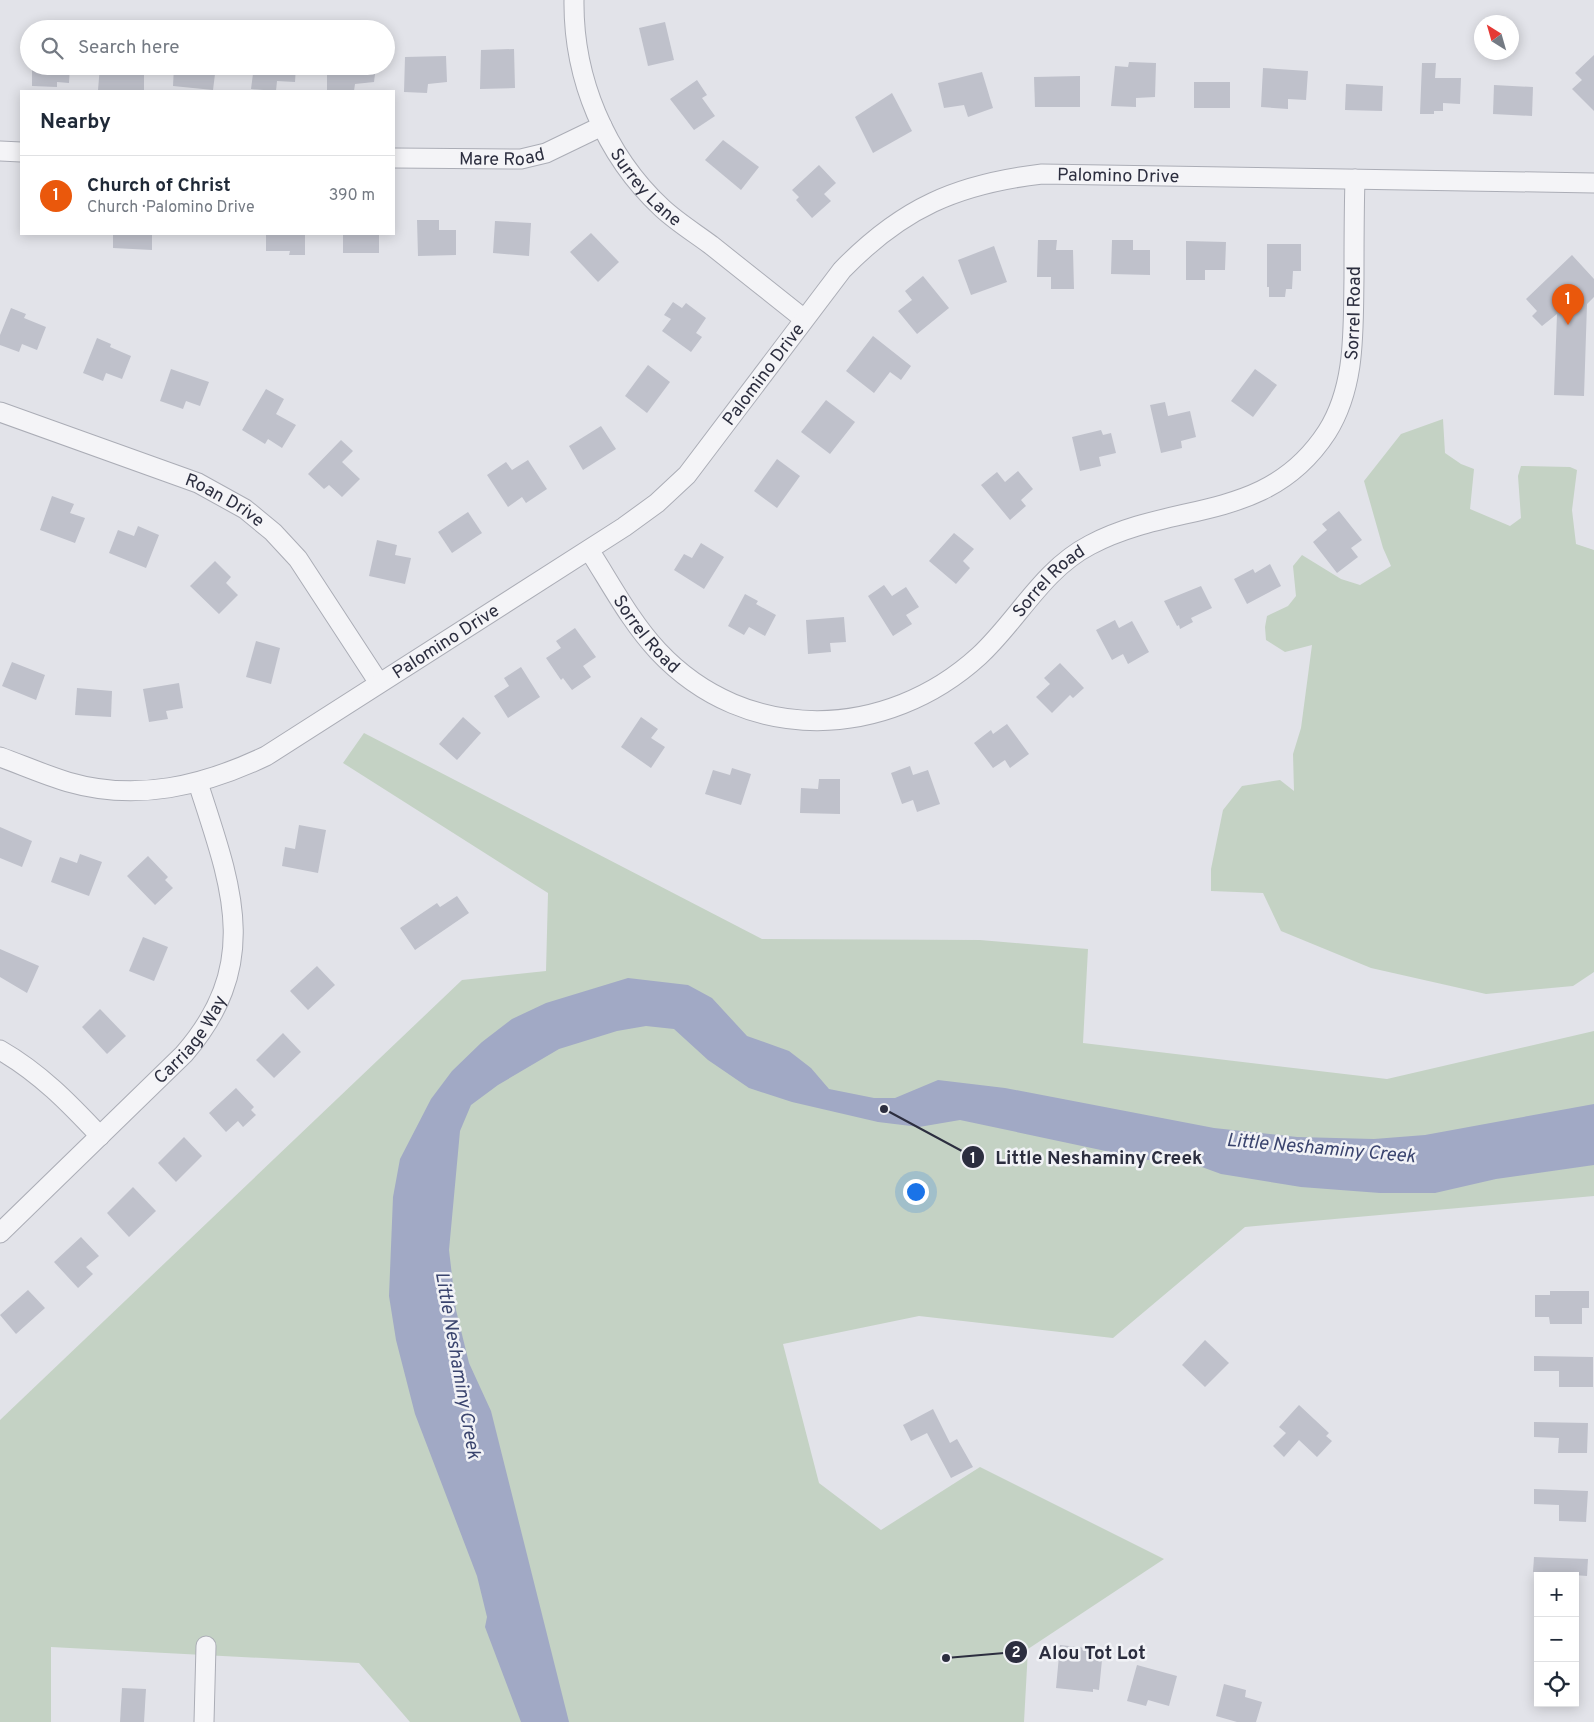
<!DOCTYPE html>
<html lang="en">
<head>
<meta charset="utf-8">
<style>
	:root { --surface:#fff; --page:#f6f6f7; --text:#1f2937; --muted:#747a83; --line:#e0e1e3; --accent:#ea580c }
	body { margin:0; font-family:Overpass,sans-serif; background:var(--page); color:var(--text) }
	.controls { position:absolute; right:15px; bottom:15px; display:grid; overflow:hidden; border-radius:0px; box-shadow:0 2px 12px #0003 }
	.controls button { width:45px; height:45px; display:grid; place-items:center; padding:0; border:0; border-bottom:1px solid var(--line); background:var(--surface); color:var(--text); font:25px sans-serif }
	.compass { position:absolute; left:1474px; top:15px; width:45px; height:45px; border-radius:50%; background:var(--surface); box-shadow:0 2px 12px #0003; rotate:323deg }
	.you { position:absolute; left:915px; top:1191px; width:18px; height:18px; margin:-12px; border:4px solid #fff; border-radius:50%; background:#1a73e8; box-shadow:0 0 0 8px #1a73e833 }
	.badge { display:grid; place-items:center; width:32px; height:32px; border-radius:50%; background:var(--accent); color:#fff; font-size:16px; font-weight:700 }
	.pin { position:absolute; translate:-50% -41px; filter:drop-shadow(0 1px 2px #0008) }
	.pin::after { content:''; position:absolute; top:26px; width:18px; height:15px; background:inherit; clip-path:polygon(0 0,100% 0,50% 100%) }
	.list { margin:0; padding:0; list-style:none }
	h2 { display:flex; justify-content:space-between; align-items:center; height:65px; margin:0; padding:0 20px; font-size:21px }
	h2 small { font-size:16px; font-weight:400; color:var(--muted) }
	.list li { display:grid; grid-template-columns:32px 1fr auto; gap:15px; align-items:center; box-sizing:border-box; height:80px; padding:0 20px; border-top:1px solid var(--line) }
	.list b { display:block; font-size:19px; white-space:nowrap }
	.list p { margin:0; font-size:16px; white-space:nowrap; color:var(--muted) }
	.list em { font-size:16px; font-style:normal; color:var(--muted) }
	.icon { flex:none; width:28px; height:28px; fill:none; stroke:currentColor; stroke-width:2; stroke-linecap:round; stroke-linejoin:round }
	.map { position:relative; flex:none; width:1594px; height:1722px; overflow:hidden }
	.search { position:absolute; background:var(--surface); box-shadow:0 2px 12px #0003; left:20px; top:20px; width:375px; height:55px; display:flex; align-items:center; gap:12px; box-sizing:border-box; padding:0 18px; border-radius:28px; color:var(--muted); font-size:19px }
	.panel { position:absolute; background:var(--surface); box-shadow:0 2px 12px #0003; left:20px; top:90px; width:375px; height:145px; border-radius:0px }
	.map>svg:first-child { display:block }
</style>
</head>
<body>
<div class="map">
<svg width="1594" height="1722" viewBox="0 0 1594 1722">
	<rect width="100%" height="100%" fill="#e2e3e9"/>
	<g fill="#c4d2c4">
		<polygon points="1443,419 1445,453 1461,464 1474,469 1470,509 1510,526 1521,518 1518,476 1521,466 1570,467 1577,470 1572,510 1576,544 1594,550 1594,972 1573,986 1486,994 1371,968 1281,931 1263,893 1211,891 1211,869 1223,810 1242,786 1280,780 1294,791 1293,754 1301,728 1312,645 1285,652 1266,640 1265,627 1267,616 1288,606 1296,596 1293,566 1302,555 1341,579 1360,585 1391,566 1383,548 1364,481 1401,434"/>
		<polygon points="364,733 762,939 980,940 1088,949 1083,1043 1387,1079 1594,1031 1594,1196 1245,1227 1113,1338 919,1316 783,1344 819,1483 881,1530 980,1467 1164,1559 1028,1649 1024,1722 410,1722 359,1663 51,1647 51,1722 0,1722 0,1420 462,980 546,971 548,893 343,763"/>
	</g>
	<polygon fill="#a1a9c5" points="628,978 688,985 712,998 747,1036 789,1051 811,1068 829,1089 874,1098 895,1098 938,1080 1005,1088 1214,1128 1297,1137 1374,1139 1425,1135 1594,1104 1594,1165 1496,1179 1435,1193 1380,1193 1301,1187 1221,1174 1169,1155 1148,1160 960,1120 919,1127 878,1122 792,1102 749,1088 708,1060 674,1029 646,1026 617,1031 559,1049 498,1085 471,1105 460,1131 449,1250 456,1310 469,1363 491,1411 569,1722 521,1722 485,1627 487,1617 477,1576 415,1414 396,1340 389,1296 393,1197 400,1159 431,1099 452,1071 482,1042 512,1019 546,1003"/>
	<g fill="#bfc1cb">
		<polygon points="665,22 674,60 648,66 639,28"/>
		<polygon points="514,49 515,88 480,89 481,50"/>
		<polygon points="1594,55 1594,111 1572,89 1582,80 1575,73"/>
		<polygon points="446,56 447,82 428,84 427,93 404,92 405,57"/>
		<polygon points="1129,62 1156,63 1155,97 1136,98 1136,107 1111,106 1115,66 1128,67"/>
		<polygon points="1422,63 1436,63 1435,78 1461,78 1460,104 1443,103 1443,111 1434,111 1434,114 1420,114"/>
		<polygon points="32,66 70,66 69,83 57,82 57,87 32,86"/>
		<polygon points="100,66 144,66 144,90 98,90"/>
		<polygon points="174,66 216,66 213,90 173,86"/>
		<polygon points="254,66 296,66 295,82 277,81 276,91 251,89"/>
		<polygon points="327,66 376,66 374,82 355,84 354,91 327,90"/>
		<polygon points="1263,68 1308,71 1306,100 1288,99 1288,109 1261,107"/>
		<polygon points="982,72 993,108 968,117 964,105 944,108 938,83"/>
		<polygon points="1080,76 1080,107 1035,107 1034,77"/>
		<polygon points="697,80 707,95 702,98 715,116 694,130 670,99"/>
		<rect x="1194" y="82" width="36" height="26"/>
		<polygon points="1346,84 1383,86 1382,111 1345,110"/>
		<polygon points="1494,85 1533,87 1532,116 1493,114"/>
		<polygon points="892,93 912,131 873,153 855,117"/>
		<polygon points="723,140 759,167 741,190 705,160"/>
		<polygon points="819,165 836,183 824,194 831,201 812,218 796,200 799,197 792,190"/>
		<polygon points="417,220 439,220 439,230 456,230 456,255 418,256"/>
		<polygon points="495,221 531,223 529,256 493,253"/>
		<polygon points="591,233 619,262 598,282 570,252"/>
		<polygon points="113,234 152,234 152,250 113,248"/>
		<polygon points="266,234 305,234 305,255 289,255 290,251 266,251"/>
		<rect x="343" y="234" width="36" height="19"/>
		<polygon points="1038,240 1057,240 1056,250 1073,250 1074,289 1051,289 1051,277 1037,277"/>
		<polygon points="1112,240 1133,240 1133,250 1150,250 1150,275 1111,274"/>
		<polygon points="1186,241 1226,242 1225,270 1205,270 1205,280 1186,280"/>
		<polygon points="1267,244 1301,244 1301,271 1293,271 1292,289 1286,289 1285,297 1269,297 1269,287 1267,287"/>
		<polygon points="994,246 1007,282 971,295 958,260"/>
		<polygon points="1572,255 1594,279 1594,297 1587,304 1584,396 1554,395 1557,314 1542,326 1532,316 1537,311 1526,299"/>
		<polygon points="923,276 949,308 917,334 898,311 912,300 905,291"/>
		<polygon points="673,302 682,308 686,303 706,318 696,333 702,337 691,352 662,331 671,319 664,315"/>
		<polygon points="11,308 26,314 24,318 46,327 37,350 22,344 19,352 0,345 0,335"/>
		<polygon points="873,336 911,366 901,380 890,372 874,393 846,371"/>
		<polygon points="97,338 111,344 110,347 131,356 122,379 106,373 103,381 83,373"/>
		<polygon points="648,365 670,382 647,413 625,396"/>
		<polygon points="171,369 209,382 200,406 186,401 183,409 160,401"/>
		<polygon points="1255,369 1277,385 1253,417 1231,401"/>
		<polygon points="266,389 284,399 276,414 296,425 282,448 268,439 265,444 242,430"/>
		<polygon points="826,400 855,422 830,454 801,432"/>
		<polygon points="1165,402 1168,416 1190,411 1196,437 1181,441 1182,448 1161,453 1150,405"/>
		<polygon points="601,426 616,449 583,470 569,446"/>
		<polygon points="1101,430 1103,435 1111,433 1116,453 1099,457 1101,466 1080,471 1072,437"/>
		<polygon points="341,440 353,451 342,462 360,479 342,497 329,485 324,489 308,474"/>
		<polygon points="777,459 800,476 777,508 754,491"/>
		<polygon points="528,460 547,489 526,503 522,497 508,507 487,475 506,462 512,470"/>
		<polygon points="1018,471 1033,489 1021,500 1026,506 1010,520 981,485 997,472 1005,482"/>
		<polygon points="52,496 74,504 70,513 85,518 75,543 40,530"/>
		<polygon points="1339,511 1362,540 1351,548 1358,557 1337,573 1313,542 1327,530 1322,524"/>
		<polygon points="468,512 482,533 452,553 438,532"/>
		<polygon points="138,526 159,535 146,568 109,553 118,530 134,536"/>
		<polygon points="954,533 974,549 963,561 970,568 956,584 929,561"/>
		<polygon points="377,540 397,545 395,555 411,558 405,584 369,576"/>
		<polygon points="701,543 724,557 704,589 674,570 684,554 692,558"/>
		<polygon points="215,561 231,577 226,583 238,595 219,614 190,586"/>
		<polygon points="1270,564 1281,586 1247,604 1234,579 1253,569 1255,573"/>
		<polygon points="884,585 892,596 906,587 919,607 906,615 912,624 893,636 868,596"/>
		<polygon points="1201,586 1212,608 1191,618 1193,622 1180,629 1179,625 1177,626 1164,601"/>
		<polygon points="745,594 758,601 756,604 776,615 765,636 749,627 744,635 728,626"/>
		<polygon points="844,617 846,642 830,643 831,652 808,654 806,620"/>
		<polygon points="1115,620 1119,628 1132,621 1149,652 1128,664 1123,654 1112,660 1096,630"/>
		<polygon points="575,628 596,657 583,666 591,677 572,690 563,678 561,680 546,658 561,648 556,641"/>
		<polygon points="256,641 280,648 271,684 246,677"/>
		<polygon points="12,662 45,675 36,700 2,686"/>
		<polygon points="1060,663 1084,688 1073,698 1070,695 1052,713 1036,697 1050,684 1044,678"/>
		<polygon points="521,667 540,697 508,718 494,696 509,686 504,678"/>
		<polygon points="179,683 183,708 166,711 168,719 149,722 143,689"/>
		<polygon points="77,688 112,691 111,717 75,715"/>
		<polygon points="463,717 481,733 457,760 439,744"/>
		<polygon points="641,717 658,729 651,738 665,747 651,768 621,747"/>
		<polygon points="1007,724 1029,754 1010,768 1005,760 993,768 974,743 991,730 993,734"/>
		<polygon points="910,766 913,775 928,770 940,804 917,812 913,800 902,804 891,773"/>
		<polygon points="732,768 751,774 741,805 705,794 713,770 730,775"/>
		<polygon points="819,779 840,779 840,814 800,813 801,788 818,789"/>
		<polygon points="299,825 326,830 318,873 282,866 285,847 295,849"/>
		<polygon points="0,827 32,841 22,867 0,858"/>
		<polygon points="80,854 102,862 89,896 51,882 60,857 77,863"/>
		<polygon points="148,856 168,877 165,880 173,888 155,905 127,876"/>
		<polygon points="457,896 469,913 415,950 400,928 437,903 440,907"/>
		<polygon points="143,937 168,947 154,981 129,971"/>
		<polygon points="0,949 39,966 27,993 0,977"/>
		<polygon points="317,966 335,985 308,1010 290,991"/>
		<polygon points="100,1009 126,1036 107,1054 82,1027"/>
		<polygon points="283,1033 301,1052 274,1078 256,1060"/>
		<polygon points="236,1088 254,1107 251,1110 256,1115 243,1127 238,1121 226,1132 209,1113"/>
		<polygon points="184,1137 202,1156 176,1182 158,1163"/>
		<polygon points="133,1187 156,1211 129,1237 107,1213"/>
		<polygon points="81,1237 99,1256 86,1267 93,1274 78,1288 54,1262"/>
		<polygon points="28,1290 45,1308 16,1334 0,1315"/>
		<polygon points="1550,1291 1589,1291 1589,1308 1582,1308 1582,1324 1550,1324 1549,1317 1535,1317 1535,1295 1550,1295"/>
		<polygon points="1205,1340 1229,1363 1205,1387 1182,1365"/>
		<polygon points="1534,1356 1593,1357 1593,1387 1559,1387 1559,1371 1534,1371"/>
		<polygon points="1299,1405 1329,1433 1326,1436 1332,1441 1317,1457 1299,1440 1284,1457 1273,1446 1286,1433 1279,1427"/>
		<polygon points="933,1409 950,1443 957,1439 973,1467 951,1478 927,1433 911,1441 903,1425"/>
		<polygon points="1534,1422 1588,1423 1587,1453 1558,1453 1559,1438 1534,1437"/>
		<polygon points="1534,1489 1588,1491 1586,1522 1559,1521 1559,1505 1534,1504"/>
		<polygon points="1534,1557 1588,1559 1587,1576 1533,1572"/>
		<polygon points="1060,1645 1103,1650 1099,1690 1093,1689 1093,1692 1056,1688"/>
		<polygon points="1137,1665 1177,1676 1169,1706 1148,1700 1146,1706 1127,1701"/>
		<polygon points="1224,1684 1246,1690 1245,1697 1262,1702 1256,1722 1237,1722 1216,1716"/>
		<polygon points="122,1688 146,1689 144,1722 120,1722"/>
	</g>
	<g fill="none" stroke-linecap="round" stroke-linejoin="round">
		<g stroke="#abadb6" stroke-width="21">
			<g id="minor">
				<path id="s1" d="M574,0C573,78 605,155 662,208C677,222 695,233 711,245C742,270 773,294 804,319"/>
				<polyline points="0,151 21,152"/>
				<path id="s2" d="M394,158L521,159L546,153L602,126"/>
				<path id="s3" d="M0,412L198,483L245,509L273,532L298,559L379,683"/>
				<path id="s4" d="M589,550C611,584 630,621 658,651C747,746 887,740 979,656C1018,620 1042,570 1090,545C1175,500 1267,524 1327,432C1356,386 1353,331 1354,278C1354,245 1354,212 1355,179"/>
				<path id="s5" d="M0,757C22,765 45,775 68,782C137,802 203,786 266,756L624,527L657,503L687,475L842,270C902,208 957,184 1042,174L1594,183"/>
				<path d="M0,1050C40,1073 69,1103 100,1136"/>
				<path id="s6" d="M0,1233L184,1054C263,963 231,885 198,783"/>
				<polyline points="204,1722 206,1646"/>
			</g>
		</g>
		<use href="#minor" stroke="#f4f4f7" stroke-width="19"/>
	</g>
	<g text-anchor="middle" stroke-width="5" stroke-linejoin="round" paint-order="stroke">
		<g font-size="18" fill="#2c2e3f" stroke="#f1f2f6">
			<text dy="6" stroke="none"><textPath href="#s2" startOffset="108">Mare Road</textPath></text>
			<text dy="6" stroke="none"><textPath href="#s5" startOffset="1344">Palomino Drive</textPath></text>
			<text dy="6" stroke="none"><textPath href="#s1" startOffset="206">Surrey Lane</textPath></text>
			<text dy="6" stroke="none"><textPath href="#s4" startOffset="1030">Sorrel Road</textPath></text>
			<text dy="6" stroke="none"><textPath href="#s5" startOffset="910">Palomino Drive</textPath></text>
			<text dy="6" stroke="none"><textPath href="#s3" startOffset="242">Roan Drive</textPath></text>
			<text dy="6" stroke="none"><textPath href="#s4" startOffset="582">Sorrel Road</textPath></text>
			<text dy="6" stroke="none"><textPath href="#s4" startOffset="102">Sorrel Road</textPath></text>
			<text dy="6" stroke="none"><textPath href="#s5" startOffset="490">Palomino Drive</textPath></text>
			<text dy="6" stroke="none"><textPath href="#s6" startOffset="272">Carriage Way</textPath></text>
		</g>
		<g font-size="19" font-style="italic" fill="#3a446e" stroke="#f1f2f6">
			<text transform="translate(1321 1147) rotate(5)" y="7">Little Neshaminy Creek</text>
			<text transform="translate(459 1365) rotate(80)" y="7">Little Neshaminy Creek</text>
		</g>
	</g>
	<path fill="none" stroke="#2c2e3f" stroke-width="2" d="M884 1109L973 1157M946 1658L1016 1652"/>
	<g fill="#2c2e3f" stroke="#f1f2f6" stroke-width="2">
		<circle cx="884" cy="1109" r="5"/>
		<circle cx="946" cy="1658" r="5"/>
		<circle cx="973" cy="1157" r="12"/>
		<circle cx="1016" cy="1652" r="12"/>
	</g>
	<g font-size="15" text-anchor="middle" font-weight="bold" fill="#fff">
		<text x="973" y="1163">1</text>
		<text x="1016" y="1657">2</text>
	</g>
	<g font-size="19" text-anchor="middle" font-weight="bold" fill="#2c2e3f" stroke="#f1f2f6" stroke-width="5" stroke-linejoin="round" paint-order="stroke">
		<text x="1099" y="1164">Little Neshaminy Creek</text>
		<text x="1092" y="1659">Alou Tot Lot</text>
	</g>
</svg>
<div class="controls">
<button>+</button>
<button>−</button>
<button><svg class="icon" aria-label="locate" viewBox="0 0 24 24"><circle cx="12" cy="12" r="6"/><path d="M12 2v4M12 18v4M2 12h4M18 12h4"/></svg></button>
</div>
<svg class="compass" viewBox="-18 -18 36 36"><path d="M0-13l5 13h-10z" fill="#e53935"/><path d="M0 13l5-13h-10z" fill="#747a83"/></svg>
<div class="you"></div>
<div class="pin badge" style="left:1568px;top:325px">1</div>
<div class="search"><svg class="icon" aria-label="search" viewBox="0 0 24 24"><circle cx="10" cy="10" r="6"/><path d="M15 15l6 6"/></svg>Search here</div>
<section class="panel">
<h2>Nearby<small></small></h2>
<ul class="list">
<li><span class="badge">1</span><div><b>Church of Christ</b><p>Church · Palomino Drive</p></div><em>390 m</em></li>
</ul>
</section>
</div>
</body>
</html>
